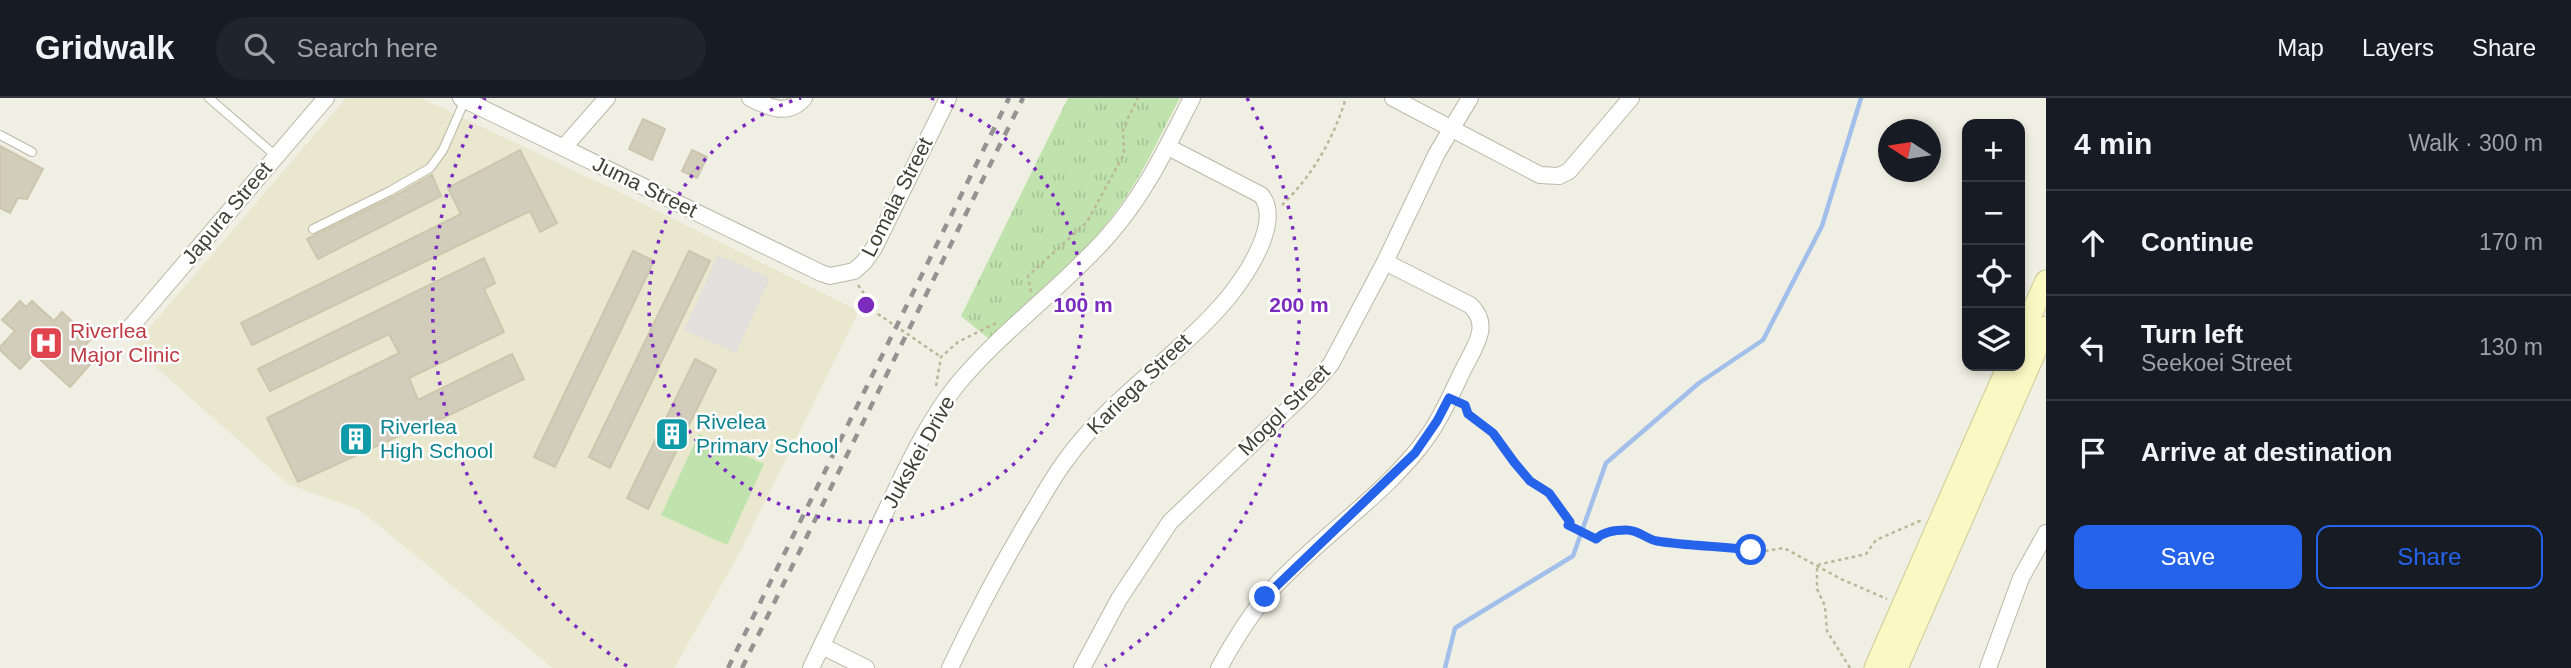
<!DOCTYPE html>
<html lang="en">
<head>
<meta charset="utf-8">
<style>
	:root { --surface:#171b24; --page:#20242c; --text:#f1f3f6; --muted:#9ea1a6; --line:#363941; --accent:#2563eb }
	body { margin:0; font-family:Helvetica,sans-serif; background:var(--page); color:var(--text) }
	.controls { position:absolute; right:21px; top:21px; display:grid; overflow:hidden; border-radius:14px; box-shadow:0 4px 10px #0003 }
	.controls button { width:63px; height:63px; display:grid; place-items:center; padding:0; border:0; border-bottom:2px solid var(--line); background:var(--surface); color:var(--text); font:35px sans-serif }
	.compass { position:absolute; left:1878px; top:21px; width:63px; height:63px; border-radius:50%; background:var(--surface); box-shadow:0 4px 10px #0003; rotate:282deg }
	.stop { position:absolute; width:21px; height:21px; margin:-16px; border:5px solid #2563eb; border-radius:50%; background:#fff }
	.stop.end { background:#2563eb; border-color:#fff; box-shadow:0 2px 7px #0008 }
	.list { margin:0; padding:0; list-style:none }
	h2 { display:flex; justify-content:space-between; align-items:center; height:91px; margin:0; padding:0 28px; font-size:30px }
	h2 small { font-size:23px; font-weight:400; color:var(--muted) }
	.list li { display:grid; grid-template-columns:46px 1fr auto; gap:21px; align-items:center; box-sizing:border-box; height:105px; padding:0 28px; border-top:2px solid var(--line) }
	.list b { display:block; font-size:26px; white-space:nowrap }
	.list p { margin:0; font-size:23px; white-space:nowrap; color:var(--muted) }
	.list em { font-size:23px; font-style:normal; color:var(--muted) }
	.actions { display:flex; gap:14px; padding:21px 28px }
	.actions a { flex:1; padding:16px 0; border:2px solid var(--accent); border-radius:14px; text-align:center; font-size:24px; color:var(--accent) }
	.actions .main { background:var(--accent); color:#fff }
	.icon { flex:none; width:38px; height:38px; fill:none; stroke:currentColor; stroke-width:2; stroke-linecap:round; stroke-linejoin:round }
	.map { position:relative; flex:none; width:2046px; height:570px; overflow:hidden }
	header { display:flex; align-items:center; gap:42px; box-sizing:border-box; height:98px; padding:0 35px; background:var(--surface); border-bottom:2px solid var(--line) }
	header strong { font-size:33px }
	nav { display:flex; gap:38px; margin-inline-start:auto; font-size:24px }
	.search { width:490px; height:63px; background:var(--page); display:flex; align-items:center; gap:18px; box-sizing:border-box; padding:0 24px; border-radius:38px; color:var(--muted); font-size:26px }
	main { display:flex }
	aside { flex:1; background:var(--surface) }
	.map>svg:first-child { display:block }
</style>
</head>
<body>
<header>
<strong>Gridwalk</strong>
<div class="search"><svg class="icon" aria-label="search" viewBox="0 0 24 24"><circle cx="10" cy="10" r="6"/><path d="M15 15l6 6"/></svg>Search here</div>
<nav><a>Map</a><a>Layers</a><a>Share</a></nav>
</header>
<main>
<div class="map">
<svg width="2046" height="570" viewBox="0 0 2046 570">
	<defs>
		<pattern id="grass-tufts" width="24" height="20" patternUnits="userSpaceOnUse" patternTransform="scale(1.75)"><rect width="24" height="20" fill="#c0e3ae"/><path d="M3 7l-1-3M5 7V3M7 7l1-3M15 17l-1-3M17 17v-4M19 17l1-3" fill="none" stroke="#a6c496"/></pattern>
	</defs>
	<rect width="100%" height="100%" fill="#f0efe3"/>
	<polygon fill="#e9e7ce" points="346,0 421,0 623,96 859,213 738,458 674,570 553,570 360,412 288,386 133,249"/>
	<path fill="url(#grass-tufts)" d="M1068,0H1180C1159,39 1141,81 1114,116C1081,160 1030,202 989,241L961,218Z"/>
	<polygon fill="#c0e3ae" points="699,336 764,366 727,447 661,417"/>
	<polygon fill="#e1e0dc" points="718,157 770,180 736,255 684,232"/>
	<g fill="none" stroke-linecap="round" stroke-linejoin="round">
		<polyline stroke="#a2beeb" stroke-width="4.5" points="1445,570 1455,530 1573,458 1606,365 1699,285 1763,242 1822,128 1861,0"/>
	</g>
	<g fill="#d1cdba" stroke="#cbc6ad" stroke-width="2">
		<polygon points="643,21 665,31 652,62 629,51"/>
		<polygon points="0,48 43,71 27,101 18,100 10,115 0,110"/>
		<polygon points="520,52 557,125 540,134 530,113 252,247 241,225 461,116 448,90"/>
		<polygon points="692,52 707,59 697,80 682,73"/>
		<polygon points="432,77 441,98 318,161 307,141 393,99"/>
		<polygon points="633,153 654,163 555,369 534,359"/>
		<polygon points="689,153 710,163 610,370 589,359"/>
		<polygon points="484,160 495,185 484,191 504,234 409,280 418,302 512,256 524,281 439,322 438,320 298,384 267,320 399,255 389,236 270,293 258,271"/>
		<polygon points="20,203 26,209 32,203 54,223 62,214 91,241 81,252 93,263 70,289 34,256 20,271 0,252 0,249 15,233 2,222"/>
		<polygon points="695,261 716,272 648,411 627,400"/>
	</g>
	<g fill="none" stroke-linecap="round" stroke-linejoin="round">
		<g stroke="#bbb8a7" stroke-width="10">
			<g id="service">
				<polyline points="209,0 276,58"/>
				<polyline points="0,37 32,54"/>
				<polyline points="313,131 390,93 430,70 443,52 465,2"/>
			</g>
		</g>
		<g stroke="#bbb8a7" stroke-width="18">
			<g id="minor">
				<polyline points="461,0 821,175 830,178 854,173 864,164 874,150 948,0"/>
				<path d="M750,0C768,9 788,19 804,0"/>
				<polyline points="1393,0 1540,77 1559,78 1569,73 1631,0"/>
				<polyline points="564,49 607,0"/>
				<polyline points="129,231 326,0"/>
				<polyline points="822,548 866,570"/>
				<path d="M811,570C835,519 860,468 884,417C905,373 926,326 956,288C1001,233 1060,192 1107,139C1144,98 1167,49 1192,0"/>
				<path d="M950,570C975,517 1002,466 1032,416C1043,398 1053,379 1066,362C1110,300 1178,259 1227,201C1245,179 1283,124 1261,97L1168,49"/>
				<polyline points="1082,570 1119,501 1170,424 1308,292 1331,266 1385,164 1437,55 1470,0"/>
				<path d="M1219,570C1235,541 1253,511 1276,487C1322,437 1389,394 1428,338C1443,317 1453,292 1465,268C1476,247 1491,226 1470,207L1385,164"/>
				<polyline points="1988,570 2021,480 2046,435"/>
			</g>
		</g>
		<g stroke="#cecb96" stroke-width="23">
			<g id="secondary">
				<polyline points="2020,241 2046,183"/>
				<polyline points="1875,570 2008,268"/>
				<polyline points="1897,570 2046,229"/>
			</g>
		</g>
		<g stroke="#bcb799" stroke-width="2.5" stroke-dasharray="3.5 3.5" stroke-linecap="butt">
			<path d="M1282,107C1314,76 1333,41 1346,0"/>
			<polyline points="858,187 878,216 941,259"/>
			<polyline points="1031,194 1028,178 1087,124 1124,56 1123,30 1138,0"/>
			<polyline points="936,288 941,259 958,244 996,225"/>
			<path d="M1462,306L1465,307L1468,316L1493,335L1514,364L1530,382L1549,395L1570,424L1568,427L1596,441C1618,421 1644,441 1667,445L1765,453L1784,450L1841,481L1887,501"/>
			<polyline points="1850,570 1827,533 1825,508 1817,491 1817,467 1866,456 1876,442 1922,422"/>
		</g>
		<use href="#service" stroke="#fff" stroke-width="8"/>
		<use href="#minor" stroke="#fff" stroke-width="16"/>
		<use href="#secondary" stroke="#fbf9c3" stroke-width="21"/>
		<g stroke="#939393" stroke-width="4.5" stroke-dasharray="9 9" stroke-linecap="butt">
			<polyline points="728,570 1009,0"/>
			<polyline points="742,570 1023,0"/>
		</g>
	</g>
	<g fill="none" stroke-linecap="round" stroke-linejoin="round">
		<path stroke="#2563eb" stroke-width="9" d="M1265,499L1415,355L1437,323L1449,300L1465,307L1468,316L1493,335L1514,364L1530,383L1549,395L1570,424L1568,427L1596,441C1604,433 1615,432 1626,432C1639,432 1646,441 1657,443C1688,448 1720,448 1751,452"/>
	</g>
	<g fill="none" stroke="#7b2cbf" stroke-width="3.5" stroke-dasharray="3.5 7">
		<path d="M931 0A217 217 0 1 1 801 0"/>
		<path d="M627 568A433 433 0 0 1 485 0M1247 0A433 433 0 0 1 1105 568"/>
	</g>
	<defs>
		<g id="hospital-square" transform="scale(1.75)"><rect x="-9" y="-9" width="18" height="18" rx="4" fill="#e0444e" stroke="#fff"/><path d="M-5-5h3v3.5h4V-5h3V5h-3V1.5h-4V5h-3Z" fill="#fff"/></g>
		<g id="building-square" transform="scale(1.75)"><rect x="-9" y="-9" width="18" height="18" rx="4" fill="#0f9aa8" stroke="#fff"/><path d="M-4-6H4V6H1V3H-1V6H-4ZM-2.5-4.3h1.7v1.8h-1.7ZM.8-4.3h1.7v1.8H.8ZM-2.5-1h1.7V.8h-1.7ZM.8-1h1.7V.8H.8Z" fill="#fff"/></g>
	</defs>
	<g fill-rule="evenodd">
		<use href="#hospital-square" x="46" y="245"/>
		<use href="#building-square" x="672" y="336"/>
		<use href="#building-square" x="356" y="341"/>
	</g>
	<g text-anchor="middle" stroke-width="5" stroke-linejoin="round" paint-order="stroke">
		<g font-size="21" fill="#423f34" stroke="#fff">
			<text transform="translate(645 89) rotate(26)" y="7">Juma Street</text>
			<text transform="translate(897 99) rotate(-63)" y="7">Lomala Street</text>
			<text transform="translate(227 115) rotate(-50)" y="7">Japura Street</text>
			<text transform="translate(1139 286) rotate(-44)" y="7">Kariega Street</text>
			<text transform="translate(1284 312) rotate(-45)" y="7">Mogol Street</text>
			<text transform="translate(919 354) rotate(-61)" y="7">Jukskei Drive</text>
		</g>
		<g font-size="21" fill="#be3a42" stroke="#fff" text-anchor="start">
			<text x="70" y="240">Riverlea<tspan x="70" dy="24">Major Clinic</tspan></text>
		</g>
		<g font-size="21" fill="#0d838f" stroke="#fff" text-anchor="start">
			<text x="696" y="331">Rivelea<tspan x="696" dy="24">Primary School</tspan></text>
			<text x="380" y="336">Riverlea<tspan x="380" dy="24">High School</tspan></text>
		</g>
	</g>
	<circle cx="866" cy="207" r="10" fill="#7b2cbf" stroke="#fff" stroke-width="3.5"/>
	<g font-size="21" text-anchor="middle" font-weight="bold" fill="#7b2cbf" stroke="#fff" stroke-width="5" stroke-linejoin="round" paint-order="stroke">
		<text x="1083" y="214">100 m</text>
		<text x="1299" y="214">200 m</text>
	</g>
</svg>
<div class="controls">
<button>+</button>
<button>−</button>
<button><svg class="icon" aria-label="locate" viewBox="0 0 24 24"><circle cx="12" cy="12" r="6"/><path d="M12 2v4M12 18v4M2 12h4M18 12h4"/></svg></button>
<button><svg class="icon" aria-label="layers" viewBox="0 0 24 24"><path d="M12 4l9 5-9 5-9-5zM3 14l9 5 9-5"/></svg></button>
</div>
<svg class="compass" viewBox="-18 -18 36 36"><path d="M0-13l5 13h-10z" fill="#e53935"/><path d="M0 13l5-13h-10z" fill="#9ea1a6"/></svg>
<div class="stop" style="left:1751px;top:452px"></div>
<div class="stop end" style="left:1265px;top:499px"></div>
</div>
<aside>
<h2>4 min<small>Walk · 300 m</small></h2>
<ul class="list">
<li><svg class="icon" aria-label="ahead" viewBox="0 0 24 24"><path d="M12 20V5M6 11l6-6 6 6"/></svg><div><b>Continue</b></div><em>170 m</em></li>
<li><svg class="icon" aria-label="left" viewBox="0 0 24 24"><path d="M17 20v-9H6M10 6l-5 5 5 5"/></svg><div><b>Turn left</b><p>Seekoei Street</p></div><em>130 m</em></li>
<li><svg class="icon" aria-label="arrive" viewBox="0 0 24 24"><path d="M6 21V4h12l-3 4 3 4H6"/></svg><div><b>Arrive at destination</b></div></li>
</ul>
<div class="actions"><a class="main">Save</a><a>Share</a></div>
</aside>
</main>
</body>
</html>
